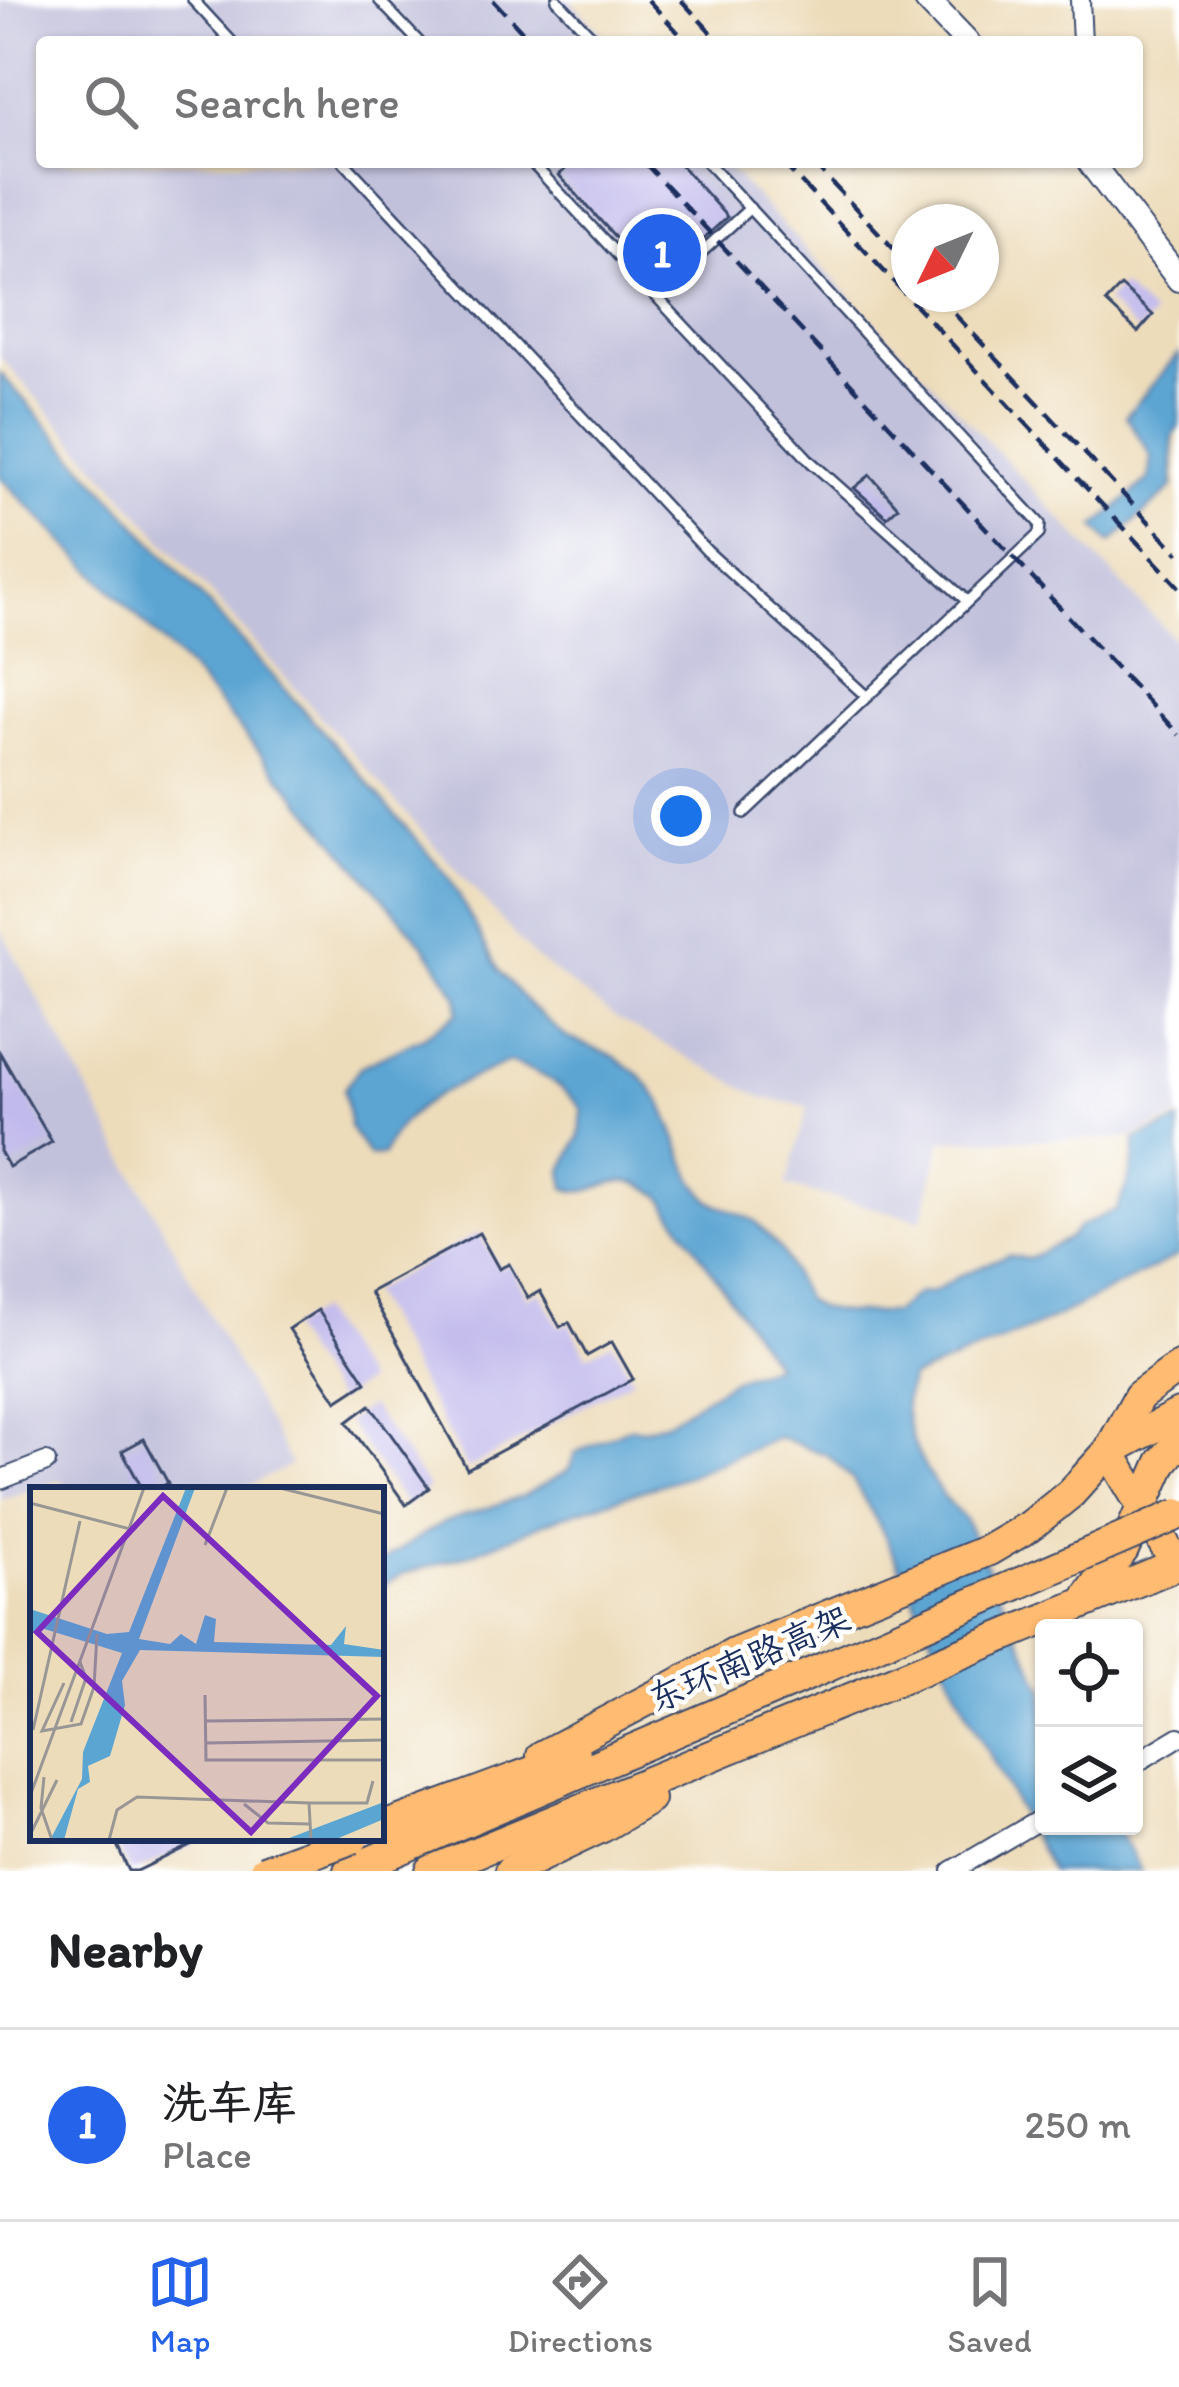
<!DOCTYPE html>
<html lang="en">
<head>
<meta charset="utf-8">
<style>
	:root { --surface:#fff; --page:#f6f6f6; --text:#202124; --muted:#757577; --line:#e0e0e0; --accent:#2563eb }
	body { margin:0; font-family:Itim,"LXGW WenKai TC",sans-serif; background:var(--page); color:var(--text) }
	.controls { position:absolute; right:36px; bottom:36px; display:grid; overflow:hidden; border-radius:12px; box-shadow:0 3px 9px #0004 }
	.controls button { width:108px; height:108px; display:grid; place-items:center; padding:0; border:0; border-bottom:3px solid var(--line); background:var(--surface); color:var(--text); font:60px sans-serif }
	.compass { position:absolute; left:891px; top:204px; width:108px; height:108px; border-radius:50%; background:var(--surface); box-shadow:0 3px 9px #0004; rotate:227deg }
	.you { position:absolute; left:681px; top:816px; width:42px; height:42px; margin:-30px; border:9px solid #fff; border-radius:50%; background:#1a73e8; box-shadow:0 0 0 18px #1a73e833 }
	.badge { display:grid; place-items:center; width:78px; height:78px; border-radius:50%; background:var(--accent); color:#fff; font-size:39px; font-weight:700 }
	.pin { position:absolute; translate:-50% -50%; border:6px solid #fff; box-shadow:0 3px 12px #0006 }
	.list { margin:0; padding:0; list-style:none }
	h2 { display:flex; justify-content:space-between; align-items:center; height:156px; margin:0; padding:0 48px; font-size:51px }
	h2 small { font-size:39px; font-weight:400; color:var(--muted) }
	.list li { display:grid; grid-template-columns:78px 1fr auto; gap:36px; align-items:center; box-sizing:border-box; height:192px; padding:0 48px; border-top:3px solid var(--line) }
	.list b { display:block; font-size:45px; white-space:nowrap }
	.list p { margin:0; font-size:39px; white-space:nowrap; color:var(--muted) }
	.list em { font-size:39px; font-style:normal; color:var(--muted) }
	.icon { flex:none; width:66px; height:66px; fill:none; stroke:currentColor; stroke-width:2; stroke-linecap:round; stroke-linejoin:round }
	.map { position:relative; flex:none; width:1179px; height:1871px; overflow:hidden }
	.search { position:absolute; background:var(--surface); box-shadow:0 3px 9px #0004; left:36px; right:36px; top:36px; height:132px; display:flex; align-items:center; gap:30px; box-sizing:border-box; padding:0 42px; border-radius:12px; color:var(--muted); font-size:45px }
	.sheet { height:348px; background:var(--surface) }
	nav { display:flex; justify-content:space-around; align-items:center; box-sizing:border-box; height:168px; border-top:3px solid var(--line); background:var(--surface); font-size:33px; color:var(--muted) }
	nav a { display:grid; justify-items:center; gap:6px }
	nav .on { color:var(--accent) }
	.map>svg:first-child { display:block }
</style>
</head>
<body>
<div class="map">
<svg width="1179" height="1871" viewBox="0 0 1179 1871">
	<rect width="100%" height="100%" fill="#fff"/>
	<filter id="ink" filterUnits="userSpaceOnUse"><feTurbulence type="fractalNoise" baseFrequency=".00833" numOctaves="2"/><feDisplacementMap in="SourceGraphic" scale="24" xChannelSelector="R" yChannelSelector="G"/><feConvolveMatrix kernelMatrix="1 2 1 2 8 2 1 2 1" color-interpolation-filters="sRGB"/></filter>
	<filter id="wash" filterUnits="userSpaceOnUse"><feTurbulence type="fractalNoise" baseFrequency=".004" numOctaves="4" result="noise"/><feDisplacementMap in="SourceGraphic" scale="48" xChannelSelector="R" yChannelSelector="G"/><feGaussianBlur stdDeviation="2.7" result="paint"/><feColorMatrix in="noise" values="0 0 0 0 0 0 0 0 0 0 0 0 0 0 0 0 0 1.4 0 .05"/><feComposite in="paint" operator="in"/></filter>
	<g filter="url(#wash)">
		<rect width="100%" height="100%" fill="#eddcba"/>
		<g fill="#c2c1dc">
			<polygon points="0,0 570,0 610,42 42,42 42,162 723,162 1179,644 1179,1116 1127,1139 942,1140 922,1220 786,1186 808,1106 763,1098 617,1019 534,957 0,357"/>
			<polygon points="0,928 291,1465 240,1490 69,1490 60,1480 0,1500"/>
		</g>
		<g fill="#5ba5d3" stroke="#3b6a98" stroke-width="3">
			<polygon points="1179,353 1179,425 1173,437 1173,487 1111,543 1095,527 1149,479 1151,456 1126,416"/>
			<path d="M0,373L335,745L449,877L499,971L531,1007L566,1037L615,1057L641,1076L662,1103L693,1179L710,1201L755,1221L781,1250L805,1299L817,1308L848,1313H894L916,1294L933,1292L959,1276L1008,1255L1028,1259L1070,1237L1079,1227L1117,1209C1126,1185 1137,1165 1135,1140L1179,1121V1255L1047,1322L911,1378C908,1387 904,1399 905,1408C909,1448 935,1492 965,1519L1044,1690V1826H1115L1141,1871H1051L969,1716L884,1534L853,1480L828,1455L779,1437L687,1476L559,1517L468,1555L406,1573L381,1586V1561L444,1522L521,1497L569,1470L575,1453L630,1427L645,1429L669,1421L734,1379L775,1365L661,1196C610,1160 601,1203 565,1188L563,1170L580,1136L582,1109C560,1082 541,1073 509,1062C461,1083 402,1103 383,1155L369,1156L350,1128L344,1089L360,1067L425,1036L458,1013V997L426,948L190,670L0,477Z"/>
		</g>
		<g id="blocks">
			<g fill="#c1baec">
				<polygon points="573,162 678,162 727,217 656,282 559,175"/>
				<polygon points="1121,286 1153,315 1138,332 1106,302"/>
				<polygon points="870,475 898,507 887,517 854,488"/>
				<polygon points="0,1053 52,1142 9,1167 0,1151"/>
				<polygon points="479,1233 499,1269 509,1264 528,1298 540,1291 560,1327 569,1322 587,1356 612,1342 633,1379 467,1469 370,1292"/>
				<polygon points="318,1310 366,1382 337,1401 289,1329"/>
				<polygon points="370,1405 429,1488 406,1505 347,1422"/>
				<polygon points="144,1439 168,1483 156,1490 143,1490 122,1451"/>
				<polygon points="132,1838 205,1838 137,1871 129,1871 117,1845"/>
			</g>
		</g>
	</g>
	<g filter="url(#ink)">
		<use href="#blocks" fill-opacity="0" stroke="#3a496c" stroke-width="3"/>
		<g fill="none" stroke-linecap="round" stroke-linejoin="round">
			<g stroke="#3a496c" stroke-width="14">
				<g id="service">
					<polyline points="193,0 232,42"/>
					<polyline points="379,0 419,42"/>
					<polyline points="557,0 597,42"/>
					<polyline points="344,162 707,551 866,696"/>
					<polyline points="531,162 811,462 967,601"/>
					<polyline points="707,162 1040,524 1039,534 744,813"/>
					<polyline points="655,295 750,208"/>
				</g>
			</g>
			<g stroke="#3a496c" stroke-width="22">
				<g id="minor">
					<polyline points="1080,0 1082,42"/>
					<polyline points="0,1480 46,1462"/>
					<polyline points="1134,1764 1179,1737"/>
					<polyline points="952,1871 1044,1817"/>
				</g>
			</g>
			<g stroke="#3a496c" stroke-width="28">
				<g id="tertiary">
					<polyline points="927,0 967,42"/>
					<polyline points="1090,162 1179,279"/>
				</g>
			</g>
			<g stroke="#3a496c" stroke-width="34">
				<g id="primary">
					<polyline points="1175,1562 1109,1451 1179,1414"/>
					<polyline points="1089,1595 1123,1550 1162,1462 1179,1442"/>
					<polyline points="542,1756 734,1654 989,1550 1030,1526 1071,1493 1109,1451 1139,1396 1179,1367"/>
				</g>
			</g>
			<g stroke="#3a496c" stroke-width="34">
				<g id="trunk">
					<polyline points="381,1828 575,1756"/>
					<polyline points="349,1871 826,1667"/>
					<polyline points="431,1871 1179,1564"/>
					<polyline points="510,1871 602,1827 649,1799"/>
				</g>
			</g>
			<use href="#service" stroke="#fff" stroke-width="9"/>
			<use href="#minor" stroke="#fff" stroke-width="18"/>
			<use href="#tertiary" stroke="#fff" stroke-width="24"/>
			<use href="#primary" stroke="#ffbb71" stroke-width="30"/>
			<use href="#trunk" stroke="#ffbb71" stroke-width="30"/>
			<g stroke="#1b2f5e" stroke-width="4.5" stroke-dasharray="18 9" stroke-linecap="butt">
				<polyline points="493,0 532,42"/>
				<polyline points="648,0 687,42"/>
				<polyline points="681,0 720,42"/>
				<polyline points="644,162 1179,735"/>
				<polyline points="782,162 1179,587"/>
				<polyline points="812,162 909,265"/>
				<polyline points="936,294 1179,554"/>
			</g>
			<g stroke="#3a496c" stroke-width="34" stroke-linecap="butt">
				<g id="trunk-bridge">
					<polyline points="826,1667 1179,1514"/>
					<polyline points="264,1871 353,1838"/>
				</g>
			</g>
			<use href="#trunk-bridge" stroke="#ffbb71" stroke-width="30"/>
		</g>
	</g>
	<g text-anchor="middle" stroke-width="9" stroke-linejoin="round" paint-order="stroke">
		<g font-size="36" fill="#1b2f5e" stroke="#fff">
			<text transform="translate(749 1658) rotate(-23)" y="13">东环南路高架</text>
		</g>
	</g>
	<g transform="translate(30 1487)">
		<rect width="354" height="354" fill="#eddcba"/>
		<path d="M156,1H165L109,152L140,157L151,147L166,157L175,128L186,132L184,155L301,158L316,139L314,157L354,163V170L110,163L92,194L95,218L80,269L58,279L60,295L48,302L34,353H20L52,292L53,265L92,166L8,140L0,150V122L77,147L99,145ZM354,315V332L304,353H254Z" fill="#5ba5d3"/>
		<path fill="none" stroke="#999795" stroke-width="3" d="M250,1L354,27M0,16L100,42M175,58L197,1M34,196L12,244L51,237L64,200L67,147M175,208L176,273H354M175,234L354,232M41,235L56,191L50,175M3,243L50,34M175,256L354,253M14,290L11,321L22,353M0,309L114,1M279,316H337L343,294M214,317L238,336L280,337M0,348L27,293M79,353L87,323L107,310L279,316L281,353"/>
		<path fill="#7b2cbf" fill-opacity="0.15" stroke="#7b2cbf" stroke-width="6" d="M133,9L347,209L221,345L7,145Z"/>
		<rect width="354" height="354" fill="none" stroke="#1b2f5e" stroke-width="6"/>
	</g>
</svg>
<div class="controls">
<button><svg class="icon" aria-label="locate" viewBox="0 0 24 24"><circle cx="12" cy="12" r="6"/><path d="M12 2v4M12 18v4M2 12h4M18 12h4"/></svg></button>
<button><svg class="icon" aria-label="layers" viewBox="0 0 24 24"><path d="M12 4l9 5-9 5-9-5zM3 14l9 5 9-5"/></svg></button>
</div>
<svg class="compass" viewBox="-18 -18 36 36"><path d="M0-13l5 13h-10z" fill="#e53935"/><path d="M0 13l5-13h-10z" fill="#757577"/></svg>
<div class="you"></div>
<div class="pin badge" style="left:662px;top:253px">1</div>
<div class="search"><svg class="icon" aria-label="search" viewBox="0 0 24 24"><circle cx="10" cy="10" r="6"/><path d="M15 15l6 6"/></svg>Search here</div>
</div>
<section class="sheet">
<h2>Nearby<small></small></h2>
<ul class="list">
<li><span class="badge">1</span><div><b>洗车库</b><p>Place</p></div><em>250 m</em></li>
</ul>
</section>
<nav>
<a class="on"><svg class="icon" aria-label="map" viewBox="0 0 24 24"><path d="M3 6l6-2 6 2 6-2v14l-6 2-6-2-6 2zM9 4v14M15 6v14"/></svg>Map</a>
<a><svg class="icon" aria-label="directions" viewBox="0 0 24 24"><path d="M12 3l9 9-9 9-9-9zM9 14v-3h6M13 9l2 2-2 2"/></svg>Directions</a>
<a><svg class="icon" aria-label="saved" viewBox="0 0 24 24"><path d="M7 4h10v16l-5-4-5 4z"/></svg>Saved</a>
</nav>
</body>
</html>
